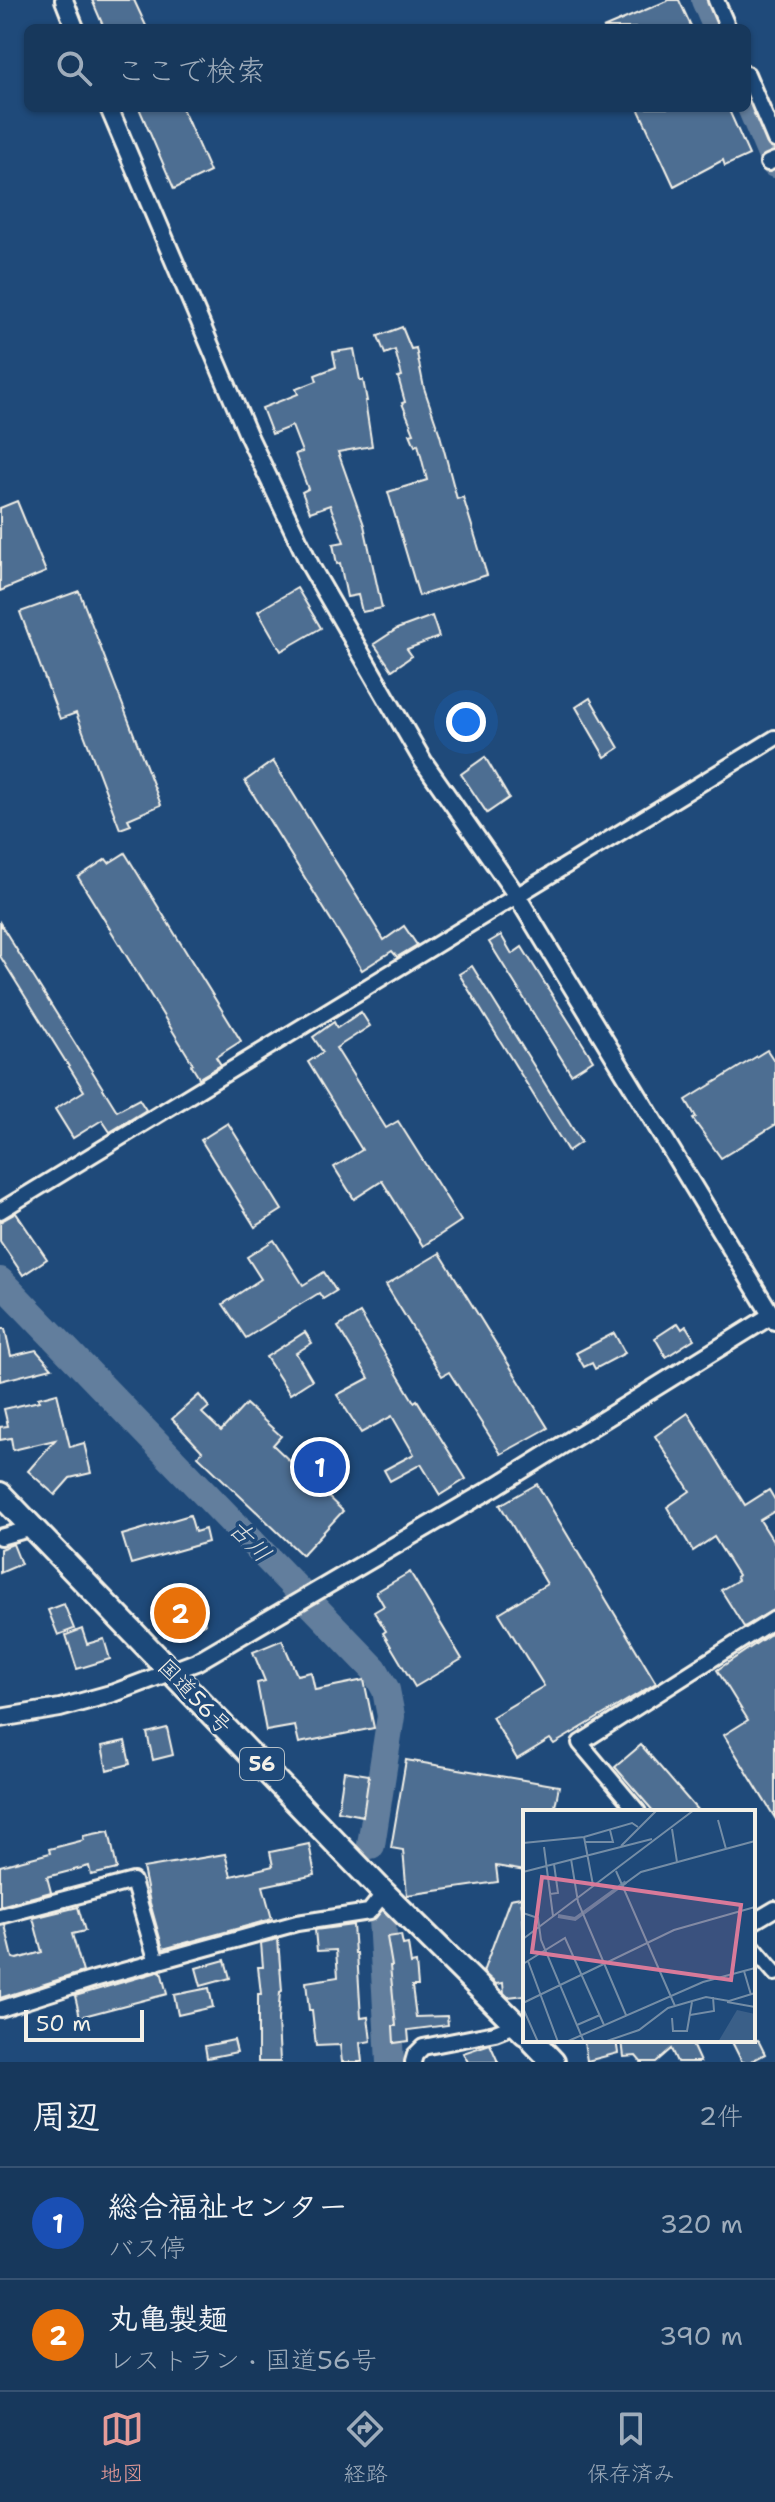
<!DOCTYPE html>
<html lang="ja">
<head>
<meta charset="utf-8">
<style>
	:root { --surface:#17385c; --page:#203f62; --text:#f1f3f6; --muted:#9eacbb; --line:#365272; --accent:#e69b98 }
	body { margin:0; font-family:"Shantell Sans","Klee One",sans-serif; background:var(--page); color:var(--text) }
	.scale { position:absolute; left:24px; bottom:20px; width:120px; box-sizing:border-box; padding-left:8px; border:4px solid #f4f1e8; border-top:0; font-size:22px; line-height:28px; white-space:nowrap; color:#f4f1e8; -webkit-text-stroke:6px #1f4a7a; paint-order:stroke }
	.you { position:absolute; left:466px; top:722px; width:28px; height:28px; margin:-20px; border:6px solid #fff; border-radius:50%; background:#1a73e8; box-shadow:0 0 0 12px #1a73e833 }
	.badge { display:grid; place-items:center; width:52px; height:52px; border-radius:50%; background:var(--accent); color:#fff; font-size:26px; font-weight:700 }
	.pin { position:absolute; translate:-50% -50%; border:4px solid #fff; box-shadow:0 2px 8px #0006 }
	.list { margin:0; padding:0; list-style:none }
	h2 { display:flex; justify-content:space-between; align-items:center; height:104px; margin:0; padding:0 32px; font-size:34px }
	h2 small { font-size:26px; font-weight:400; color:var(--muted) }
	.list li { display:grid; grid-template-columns:52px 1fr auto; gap:24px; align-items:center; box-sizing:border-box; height:112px; padding:0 32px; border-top:2px solid var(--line) }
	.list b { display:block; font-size:30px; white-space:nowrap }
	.list p { margin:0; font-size:26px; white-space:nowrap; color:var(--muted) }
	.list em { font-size:26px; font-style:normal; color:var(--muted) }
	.icon { flex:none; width:44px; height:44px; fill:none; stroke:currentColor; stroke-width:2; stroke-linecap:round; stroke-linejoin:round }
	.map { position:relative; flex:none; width:775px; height:2062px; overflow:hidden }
	.search { position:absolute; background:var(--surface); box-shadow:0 2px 6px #0004; left:24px; right:24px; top:24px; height:88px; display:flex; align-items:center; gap:20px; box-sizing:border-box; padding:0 28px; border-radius:12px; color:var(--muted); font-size:30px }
	.sheet { height:328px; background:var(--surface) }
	nav { display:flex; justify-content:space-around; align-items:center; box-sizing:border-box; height:112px; border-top:2px solid var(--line); background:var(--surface); font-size:22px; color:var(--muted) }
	nav a { display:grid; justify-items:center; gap:4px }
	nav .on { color:var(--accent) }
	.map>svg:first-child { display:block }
</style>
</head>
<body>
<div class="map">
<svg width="775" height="2062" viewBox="0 0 775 2062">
	<rect width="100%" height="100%" fill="#1f4a7a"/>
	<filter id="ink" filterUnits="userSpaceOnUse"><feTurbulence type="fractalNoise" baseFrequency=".0125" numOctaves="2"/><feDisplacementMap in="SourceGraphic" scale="16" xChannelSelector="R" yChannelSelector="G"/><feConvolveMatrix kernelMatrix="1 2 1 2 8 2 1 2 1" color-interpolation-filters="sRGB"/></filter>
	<g filter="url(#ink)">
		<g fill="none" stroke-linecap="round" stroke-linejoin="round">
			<g stroke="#627e9d" stroke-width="28">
				<polyline points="705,0 717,28"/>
				<polyline points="747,98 775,164"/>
				<polyline points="0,1281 374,1669 386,1690 391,1716 371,1845"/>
				<polyline points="382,1919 390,2062"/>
			</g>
		</g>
		<g fill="#4d6e92" stroke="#f4f1e8" stroke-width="2">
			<polygon points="92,0 134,0 147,28 104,28"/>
			<polygon points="669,0 679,0 692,28 603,28"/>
			<polygon points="139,108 182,108 210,172 174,189"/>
			<polygon points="638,108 728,108 749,155 725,166 723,160 674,186"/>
			<polygon points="402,327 411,349 416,348 424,388 440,435 457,499 463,497 487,575 419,596 388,492 427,480 418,444 415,446 410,434 414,433 402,403 405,402 398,377 402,376 395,350 385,354 378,336"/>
			<polygon points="354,349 360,380 363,380 367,401 365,401 372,446 338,452 364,525 382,608 362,612 358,595 347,597 340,563 337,564 333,544 344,542 330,505 310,512 302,492 308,489 295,454 302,452 292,426 272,434 262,408 298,394 296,389 317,381 315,375 336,367 333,352"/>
			<polygon points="17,501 46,572 0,591 0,508"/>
			<polygon points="297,588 321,628 281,651 258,611"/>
			<polygon points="79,591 161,805 128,819 131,825 120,829 76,713 60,719 20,612"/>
			<polygon points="432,616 439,637 407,649 412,656 392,670 374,644 397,629"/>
			<polygon points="590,698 619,748 605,757 576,707"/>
			<polygon points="485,757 509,798 487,813 461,774"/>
			<polygon points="273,761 384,940 404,926 417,945 397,957 392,951 362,970 245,781"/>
			<polygon points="125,853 241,1041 216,1057 221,1065 199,1078 191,1065 193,1064 78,877 106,859 109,863"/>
			<polygon points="0,923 117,1111 139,1099 146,1110 110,1132 102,1120 73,1138 55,1109 84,1091 0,956"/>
			<polygon points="501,935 512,954 522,947 593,1060 571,1074 489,942"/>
			<polygon points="472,966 581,1142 568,1151 459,974"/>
			<polygon points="361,1012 370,1026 336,1048 386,1128 398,1121 461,1221 423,1246 382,1181 354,1199 334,1167 362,1150 308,1062 323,1052 313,1037 334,1022 337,1028"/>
			<polygon points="767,1050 775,1062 775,1125 721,1158 693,1119 696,1117 686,1100"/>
			<polygon points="228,1123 282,1210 255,1227 201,1140"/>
			<polygon points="16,1213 47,1259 23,1275 0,1241 0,1222"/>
			<polygon points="274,1240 303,1285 324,1272 336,1291 323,1299 319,1293 246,1338 223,1304 261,1279 247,1257"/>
			<polygon points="440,1253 548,1428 501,1454 449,1372 442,1376 386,1285"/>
			<polygon points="360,1313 414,1402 417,1400 466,1479 440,1495 421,1464 390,1481 384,1470 414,1454 392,1416 361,1433 337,1395 369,1378 338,1327"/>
			<polygon points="678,1323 682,1329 686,1326 694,1339 666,1357 655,1338"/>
			<polygon points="0,1329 5,1329 11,1356 36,1350 52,1368 0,1381"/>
			<polygon points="305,1332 312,1343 296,1353 312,1380 290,1394 266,1357"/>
			<polygon points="614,1333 625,1353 595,1369 592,1363 584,1367 576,1353"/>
			<polygon points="57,1393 70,1447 84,1443 91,1473 70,1478 55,1495 28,1471 55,1440 13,1450 11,1438 0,1440 0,1427 8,1426 4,1409 39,1401 38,1398"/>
			<polygon points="199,1395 209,1407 202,1413 221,1431 246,1404 281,1436 273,1445 292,1463 306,1448 319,1461 306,1476 343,1511 302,1555 198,1456 202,1451 172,1419"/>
			<polygon points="688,1413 745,1505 769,1490 775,1500 775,1511 760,1520 775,1544 775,1609 744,1627 721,1590 738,1580 736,1577 738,1575 714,1537 693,1551 667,1507 690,1491 655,1436"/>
			<polygon points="537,1484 656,1683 554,1744 550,1739 517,1759 492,1717 544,1686 499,1613 547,1584 500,1505"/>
			<polygon points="190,1515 195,1532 205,1529 208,1542 131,1564 122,1535"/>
			<polygon points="13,1544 21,1564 0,1573 0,1549"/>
			<polygon points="410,1572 462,1659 415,1687 383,1633 386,1631 374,1612 384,1606 376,1592"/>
			<polygon points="197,1595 205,1624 165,1636 156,1607"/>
			<polygon points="64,1604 74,1629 58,1635 48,1610"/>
			<polygon points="82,1629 87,1644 104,1639 110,1659 77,1669 66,1635"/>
			<polygon points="775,1631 775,1818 724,1735 748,1720 717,1670"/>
			<polygon points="282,1640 297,1675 311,1672 315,1690 364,1680 374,1728 299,1743 295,1726 266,1731 257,1683 265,1681 253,1652"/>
			<polygon points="167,1728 173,1755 153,1760 147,1733"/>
			<polygon points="125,1741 130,1764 107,1770 102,1746"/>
			<polygon points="641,1745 699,1812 654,1812 615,1767"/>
			<polygon points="406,1760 559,1786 554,1812 525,1812 525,1871 496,1866 498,1882 407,1895 403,1850 391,1848"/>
			<polygon points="344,1771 369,1775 363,1816 338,1811"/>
			<polygon points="109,1831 117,1869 91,1875 89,1866 47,1877 51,1892 0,1906 0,1866 50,1853 49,1849 84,1840 83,1836"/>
			<polygon points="309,1844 315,1875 263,1886 272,1919 163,1949 150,1903 143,1868 225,1854 231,1876 273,1866 270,1852"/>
			<polygon points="521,1897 525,1940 525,1995 508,1997 504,1993 503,1983 496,1984 483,1972 510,1899"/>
			<polygon points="78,1907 85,1931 72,1934 83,1972 0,1998 0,1926 5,1925 13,1958 17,1959 42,1952 33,1918"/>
			<polygon points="353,1925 355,1953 357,1953 361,2018 368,2017 371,2041 360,2043 362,2062 342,2062 340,2045 316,2046 312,2010 309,2010 306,1982 338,1977 336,1950 317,1951 315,1930"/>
			<polygon points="401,1935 403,1945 408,1944 411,1964 416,1963 418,1986 412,1986 416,2017 447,2016 448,2025 408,2030 409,2041 394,2043 393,2026 396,2026 390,1966 392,1966 387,1937"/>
			<polygon points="278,1939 282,1991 280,1992 278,2020 280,2062 258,2062 258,1994 261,1994 258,1967 263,1967 261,1943"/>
			<polygon points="225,1960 230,1978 201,1986 196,1968"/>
			<polygon points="161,1971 167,1994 80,2017 75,1996"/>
			<polygon points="209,1988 213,2007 178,2015 174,1995"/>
			<polygon points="234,2040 237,2052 207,2058 205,2046"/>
			<polygon points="589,2040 616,2040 618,2053 587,2061 584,2042"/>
			<polygon points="632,2040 690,2040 700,2062 677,2062 671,2049 656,2062 641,2062 636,2056 624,2057 622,2041"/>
			<polygon points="731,2040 758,2040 765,2054 750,2062 742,2062"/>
			<polygon points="490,2044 498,2062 468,2062 463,2053"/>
		</g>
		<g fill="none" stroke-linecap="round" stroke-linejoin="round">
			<g stroke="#f4f1e8" stroke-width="20">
				<g id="minor">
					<polyline points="716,0 728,28"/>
					<polyline points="747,74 775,140"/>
					<polyline points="768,163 775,160"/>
					<polyline points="0,1211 775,738"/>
					<polyline points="0,1537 33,1528"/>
					<polyline points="638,1812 580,1743 775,1619"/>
					<polyline points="0,1916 133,1881 157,1962"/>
					<polyline points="753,1922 775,1909"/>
					<polyline points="753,1947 775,1973"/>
					<polyline points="0,2009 94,1979 297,1923 369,1912 384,1893"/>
					<polyline points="413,2062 415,2055 423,2047 495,2033 520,2023"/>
				</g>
			</g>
			<g stroke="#f4f1e8" stroke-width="22">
				<g id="tertiary">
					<polyline points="64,0 75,28"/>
					<polyline points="109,108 249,437 311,567 423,761 517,896 775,1321"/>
					<polyline points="0,1718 60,1708 114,1693 196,1662 498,1485 772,1315"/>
				</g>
			</g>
			<g stroke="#f4f1e8" stroke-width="28">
				<g id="trunk">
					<polyline points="0,1494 384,1893 525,2033"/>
					<polyline points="532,2040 553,2062"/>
				</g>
			</g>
			<use href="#minor" stroke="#1f4a7a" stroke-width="14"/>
			<use href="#tertiary" stroke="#1f4a7a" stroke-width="16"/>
			<use href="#trunk" stroke="#1f4a7a" stroke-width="22"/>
		</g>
	</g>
	<g text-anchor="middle" stroke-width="7" stroke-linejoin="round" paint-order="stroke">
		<rect fill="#1f4a7a" stroke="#b4bfc7" stroke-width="2" x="240" y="1748" width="44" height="32" rx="6"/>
		<g font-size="20" font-weight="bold" fill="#f4f1e8">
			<text x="262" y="1771">56</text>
		</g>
		<g font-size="22" fill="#f4f1e8" stroke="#1f4a7a">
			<text transform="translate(195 1696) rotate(46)" y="8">国道56号</text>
		</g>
		<g font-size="24" font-style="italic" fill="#dee0dd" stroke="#1f4a7a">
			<text transform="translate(250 1541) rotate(46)" y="8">古川</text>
		</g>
	</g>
	<g transform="translate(523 1810)">
		<rect width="232" height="232" fill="#1f4a7a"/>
		<path d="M214,200L232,204V232H195Z" fill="#3a5f88"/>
		<path fill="none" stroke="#627e9d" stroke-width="4" d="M35,106L52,109L103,72"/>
		<path fill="none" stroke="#748da6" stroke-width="2" d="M195,10L203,39M149,19L154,52M61,27L70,75M62,32H90L87,20M0,33L61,27L109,13L115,17M98,36L134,0M21,37L30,106M48,49L55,92L103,205M93,61L152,196M0,62L129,29M100,75L118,62L232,31M27,84L35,83L31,54M0,103L15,108L18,130L61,232M0,129L171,0M5,151L35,232M0,154L42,128L81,215M221,161L228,185M204,192L232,197M0,193L151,120L232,97M0,198L15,232M167,205L191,201L190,187M149,208L150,221H164L169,192M54,215L77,205M43,232L180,172L232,158M81,232L116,220L145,198L183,187L206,191L232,183"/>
		<path fill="#d87a9a" fill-opacity="0.15" stroke="#d87a9a" stroke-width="4" d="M19,67L218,95L208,170L9,142Z"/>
		<rect width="232" height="232" fill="none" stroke="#f4f1e8" stroke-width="4"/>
	</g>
</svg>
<div class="scale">50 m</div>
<div class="you"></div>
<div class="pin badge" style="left:320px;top:1467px;background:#1a4fb4">1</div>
<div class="pin badge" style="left:180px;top:1613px;background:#e8710a">2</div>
<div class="search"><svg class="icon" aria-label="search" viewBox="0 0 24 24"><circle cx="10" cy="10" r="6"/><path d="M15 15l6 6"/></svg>ここで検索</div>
</div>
<section class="sheet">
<h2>周辺<small>2件</small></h2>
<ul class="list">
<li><span class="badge" style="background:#1a4fb4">1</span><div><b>総合福祉センター</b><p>バス停</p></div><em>320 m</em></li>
<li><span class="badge" style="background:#e8710a">2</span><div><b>丸亀製麺</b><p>レストラン · 国道56号</p></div><em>390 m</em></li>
</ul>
</section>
<nav>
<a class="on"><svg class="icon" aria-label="map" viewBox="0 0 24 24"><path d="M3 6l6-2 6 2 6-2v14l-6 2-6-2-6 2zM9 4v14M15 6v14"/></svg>地図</a>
<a><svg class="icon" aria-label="directions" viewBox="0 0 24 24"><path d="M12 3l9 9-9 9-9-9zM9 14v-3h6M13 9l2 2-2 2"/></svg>経路</a>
<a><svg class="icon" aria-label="saved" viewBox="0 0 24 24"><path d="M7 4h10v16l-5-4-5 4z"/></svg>保存済み</a>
</nav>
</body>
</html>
